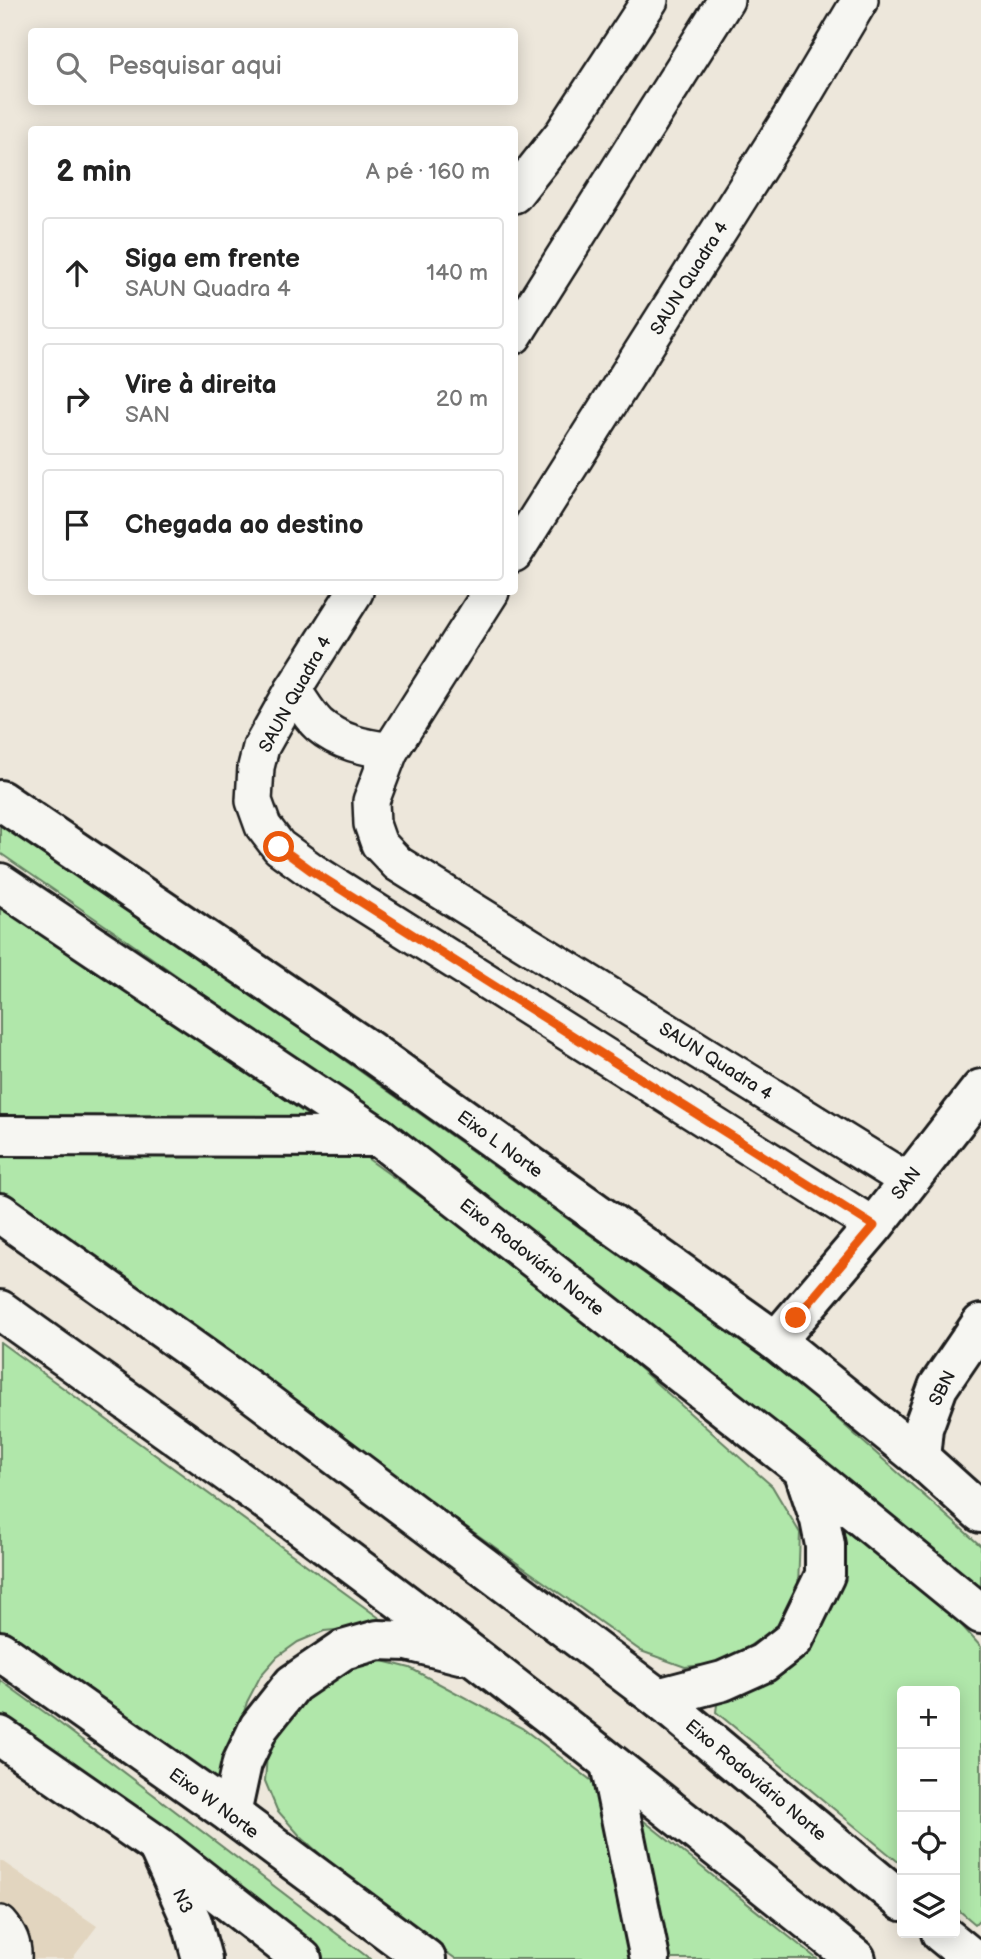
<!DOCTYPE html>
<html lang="pt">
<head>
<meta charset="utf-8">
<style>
	:root { --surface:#fff; --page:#f6f6f6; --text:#222; --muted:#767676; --line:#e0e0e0 }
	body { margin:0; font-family:"Balsamiq Sans",sans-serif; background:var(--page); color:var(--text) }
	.controls { position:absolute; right:21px; bottom:21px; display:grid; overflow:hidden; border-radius:7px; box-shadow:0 4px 18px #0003 }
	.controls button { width:63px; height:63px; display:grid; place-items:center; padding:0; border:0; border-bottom:2px solid var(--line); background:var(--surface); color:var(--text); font:35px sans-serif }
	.stop { position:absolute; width:21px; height:21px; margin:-16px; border:5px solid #ea580c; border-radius:50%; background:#fff }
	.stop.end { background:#ea580c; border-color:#fff; box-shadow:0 2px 7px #0008 }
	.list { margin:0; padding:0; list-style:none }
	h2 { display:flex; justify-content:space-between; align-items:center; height:91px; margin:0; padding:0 28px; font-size:30px }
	h2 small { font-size:23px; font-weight:400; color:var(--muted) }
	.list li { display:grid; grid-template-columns:46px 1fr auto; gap:21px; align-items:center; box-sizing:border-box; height:112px; margin:0 14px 14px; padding:0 14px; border:2px solid var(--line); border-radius:7px }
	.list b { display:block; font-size:26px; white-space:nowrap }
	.list p { margin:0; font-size:23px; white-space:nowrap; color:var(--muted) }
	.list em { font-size:23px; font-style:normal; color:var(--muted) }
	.icon { flex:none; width:38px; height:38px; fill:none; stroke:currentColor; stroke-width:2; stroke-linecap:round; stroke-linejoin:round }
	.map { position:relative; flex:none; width:981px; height:1959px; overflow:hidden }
	.search { position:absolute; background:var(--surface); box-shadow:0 4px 18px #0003; left:28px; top:28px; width:490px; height:77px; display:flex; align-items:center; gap:18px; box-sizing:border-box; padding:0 24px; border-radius:7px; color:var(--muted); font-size:26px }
	.panel { position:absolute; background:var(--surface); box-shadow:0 4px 18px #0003; left:28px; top:126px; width:490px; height:469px; border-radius:7px }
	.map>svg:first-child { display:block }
</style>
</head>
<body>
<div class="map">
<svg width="981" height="1959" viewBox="0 0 981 1959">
	<rect width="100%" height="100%" fill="#ede7db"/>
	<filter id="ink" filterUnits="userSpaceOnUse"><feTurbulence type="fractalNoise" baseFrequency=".0143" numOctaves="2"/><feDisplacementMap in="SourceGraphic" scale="14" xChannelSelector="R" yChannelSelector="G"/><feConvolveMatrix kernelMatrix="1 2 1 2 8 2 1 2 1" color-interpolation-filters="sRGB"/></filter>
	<g filter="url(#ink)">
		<polygon fill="#e2d5bf" points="0,1860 97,1926 72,1959 0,1959"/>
		<g fill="#b0e7aa" stroke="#668263" stroke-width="2">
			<path d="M0,820L173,938L790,1377L981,1546V1589C834,1470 688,1351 537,1237C361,1105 182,977 0,853Z"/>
			<polygon points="0,903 203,1040 478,1238 620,1351 772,1486 800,1533 798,1588 784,1621 744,1650 713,1664 685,1667 641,1651 0,1196"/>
			<polygon points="0,1342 389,1625 324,1631 298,1642 277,1657 261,1675 247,1702 234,1745 231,1801 0,1635"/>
			<polygon points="850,1528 947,1609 981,1647 981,1918 975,1924 955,1907 955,1691 902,1691 902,1865 716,1712 718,1697 740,1692 836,1538"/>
			<polygon points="383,1661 410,1668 522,1728 629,1809 817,1959 456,1959 408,1925 320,1854 301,1837 277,1810 265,1781 267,1755 277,1726 296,1698 343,1664"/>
			<polygon points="0,1680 54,1719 370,1959 324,1959 86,1778 0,1716"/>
		</g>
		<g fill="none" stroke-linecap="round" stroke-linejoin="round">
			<g stroke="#1c1c1c" stroke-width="40">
				<g id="minor">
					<polyline points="514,195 563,133 650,0"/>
					<polyline points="514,336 726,0"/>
					<polyline points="514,554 790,118 860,0"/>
					<polyline points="355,592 293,690 261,747 256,767 254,801 263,826 279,847 312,871 874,1226"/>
					<polyline points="491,592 390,751 371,801 372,824 379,844 398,864 908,1181"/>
					<path d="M293,690C301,701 309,716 319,725C340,743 365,747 390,751"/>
					<path d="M0,1924C9,1934 14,1946 13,1959"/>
				</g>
			</g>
			<g stroke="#1c1c1c" stroke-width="44">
				<g id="major">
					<polyline points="0,800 368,1050 776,1341 920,1458 981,1513"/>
					<polyline points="0,883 379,1137"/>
					<polyline points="776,1341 874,1226 981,1089"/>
					<polyline points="920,1458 923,1428 938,1387 981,1324"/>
					<polyline points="0,1651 231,1814 426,1959"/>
					<polyline points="0,1736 158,1846 302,1959"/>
					<polyline points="160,1851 192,1922 202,1959"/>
				</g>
			</g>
			<g stroke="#1c1c1c" stroke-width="44">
				<g id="highway">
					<polyline points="0,1136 379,1137 803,1469 981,1614"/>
					<polyline points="0,1213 253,1393 658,1698 902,1901"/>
					<path d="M0,1310C104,1385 209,1458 312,1534C497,1671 677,1815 856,1959"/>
					<polyline points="658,1698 723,1681 763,1663 794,1639 825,1575 825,1545 820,1520 803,1469"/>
					<polyline points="610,1764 650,1959"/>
					<polyline points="231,1814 242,1763 259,1727 293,1684 343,1650 378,1640 408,1641 460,1654"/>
					<polyline points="941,1933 973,1959"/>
				</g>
			</g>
			<use href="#minor" stroke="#f6f6f2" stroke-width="35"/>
			<use href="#major" stroke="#f6f6f2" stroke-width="38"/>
			<use href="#highway" stroke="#f6f6f2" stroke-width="38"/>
		</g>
	</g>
	<g fill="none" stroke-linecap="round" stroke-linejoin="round" filter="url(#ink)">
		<polyline stroke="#ea580c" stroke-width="9" points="279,847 312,871 874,1226 796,1318"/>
	</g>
	<g text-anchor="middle" stroke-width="5" stroke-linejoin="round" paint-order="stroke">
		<g font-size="18" fill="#1c1c1c" stroke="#f6f6f2">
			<text transform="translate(689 278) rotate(-58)" y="6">SAUN Quadra 4</text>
			<text transform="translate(295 694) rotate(-61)" y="6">SAUN Quadra 4</text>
			<text transform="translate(716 1061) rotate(32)" y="6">SAUN Quadra 4</text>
			<text transform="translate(500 1144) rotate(36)" y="6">Eixo L Norte</text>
			<text transform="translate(906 1183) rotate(-52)" y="6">SAN</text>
			<text transform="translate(532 1257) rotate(38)" y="6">Eixo Rodoviário Norte</text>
			<text transform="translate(942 1388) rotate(-63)" y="6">SBN</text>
			<text transform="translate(756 1780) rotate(40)" y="6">Eixo Rodoviário Norte</text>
			<text transform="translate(214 1803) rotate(36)" y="6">Eixo W Norte</text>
			<text transform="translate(183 1901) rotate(66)" y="6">N3</text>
		</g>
	</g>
</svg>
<div class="controls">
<button>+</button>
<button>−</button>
<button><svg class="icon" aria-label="locate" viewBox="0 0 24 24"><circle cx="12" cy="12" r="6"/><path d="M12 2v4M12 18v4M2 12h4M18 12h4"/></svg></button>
<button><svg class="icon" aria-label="layers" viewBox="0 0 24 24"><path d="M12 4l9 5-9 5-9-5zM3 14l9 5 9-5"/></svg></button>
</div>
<div class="stop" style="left:279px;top:847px"></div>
<div class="stop end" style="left:796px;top:1318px"></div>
<div class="search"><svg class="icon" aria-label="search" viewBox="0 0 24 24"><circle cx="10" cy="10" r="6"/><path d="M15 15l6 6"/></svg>Pesquisar aqui</div>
<section class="panel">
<h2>2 min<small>A pé · 160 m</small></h2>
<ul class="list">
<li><svg class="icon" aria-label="ahead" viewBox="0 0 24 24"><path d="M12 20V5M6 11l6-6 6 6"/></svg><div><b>Siga em frente</b><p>SAUN Quadra 4</p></div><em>140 m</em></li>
<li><svg class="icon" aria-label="right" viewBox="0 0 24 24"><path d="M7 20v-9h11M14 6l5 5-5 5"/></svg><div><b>Vire à direita</b><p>SAN</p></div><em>20 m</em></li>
<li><svg class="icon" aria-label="arrive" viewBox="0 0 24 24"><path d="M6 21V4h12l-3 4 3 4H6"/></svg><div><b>Chegada ao destino</b></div></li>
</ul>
</section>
</div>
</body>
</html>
